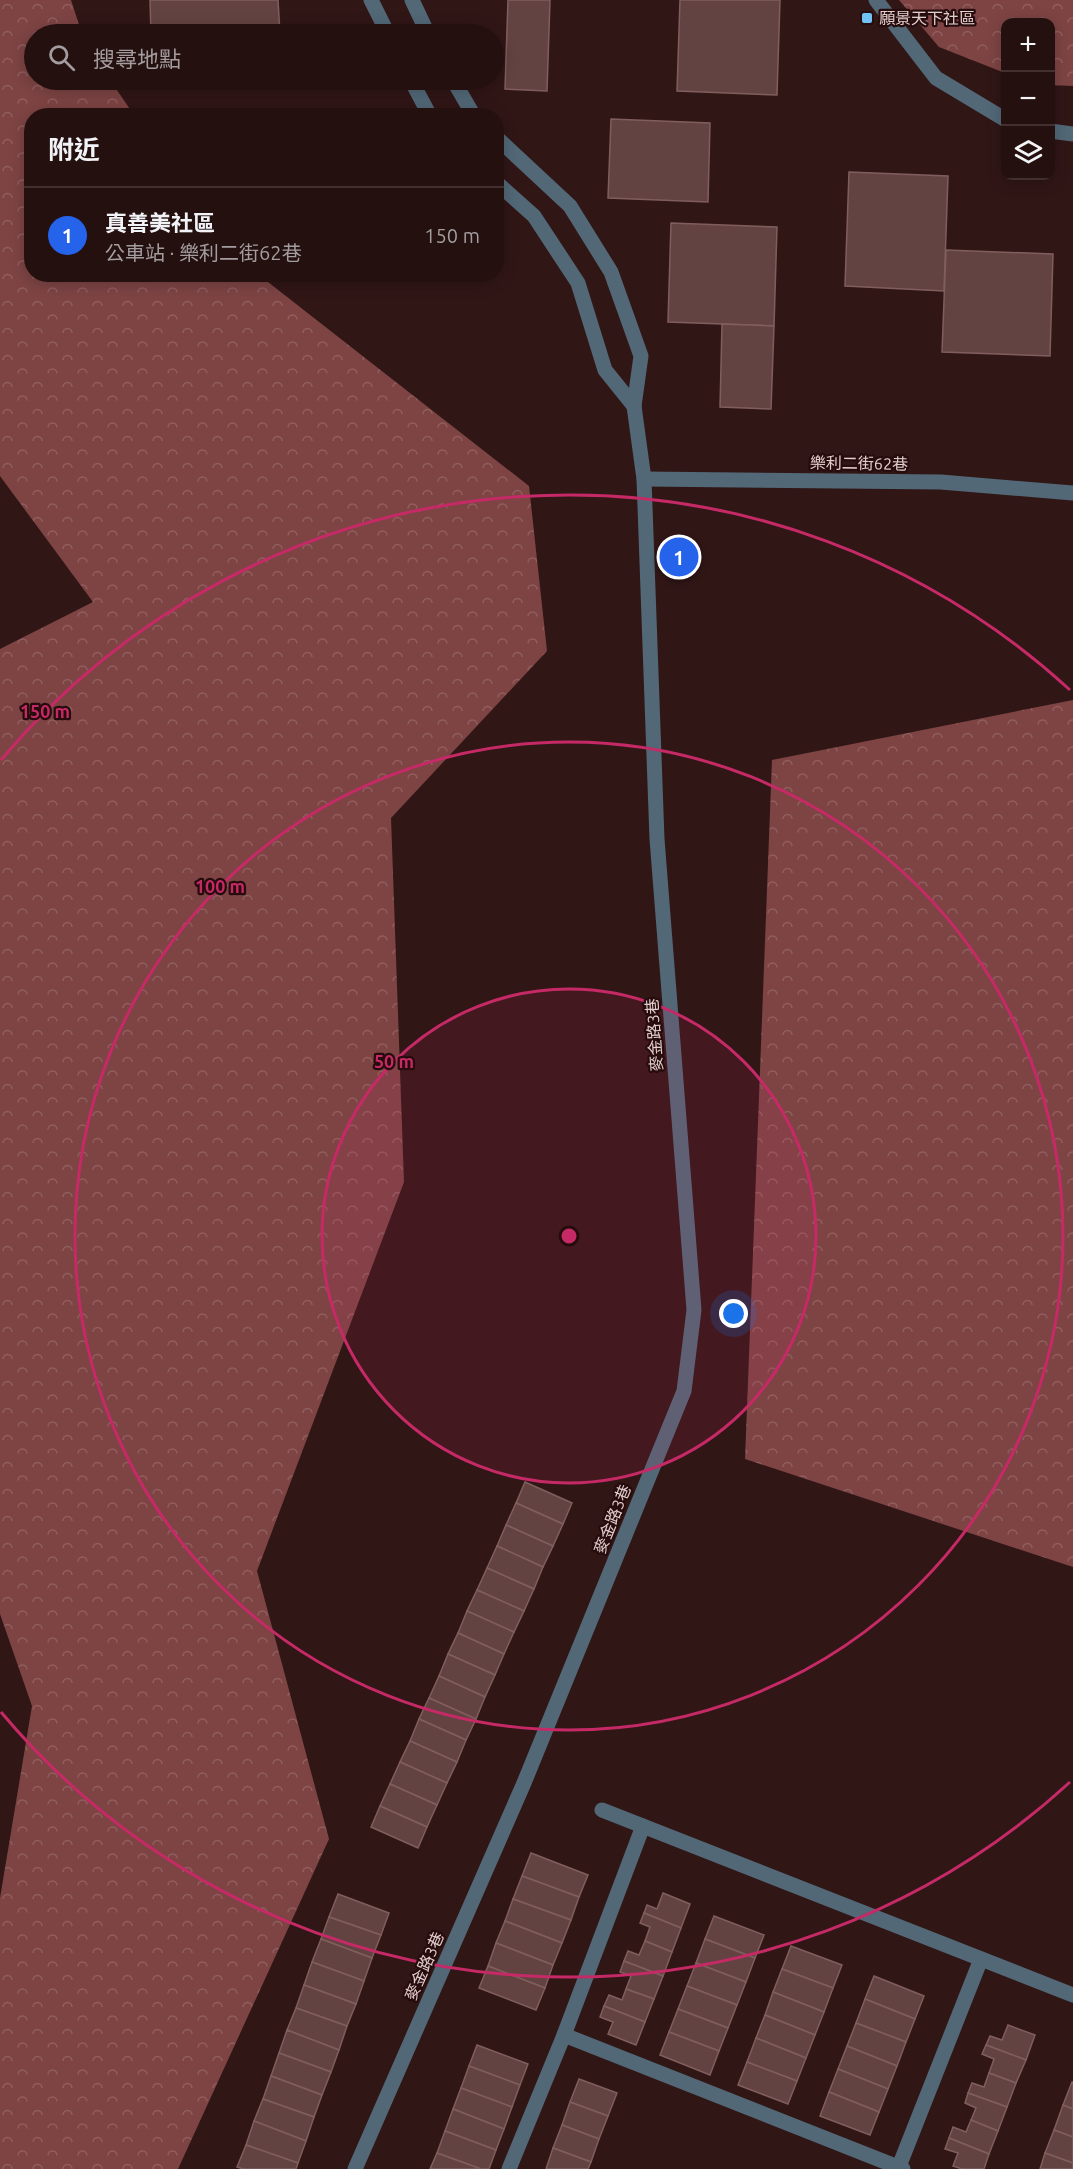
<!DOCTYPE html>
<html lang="zh-TW">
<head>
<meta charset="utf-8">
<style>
	:root { --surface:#251010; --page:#311e1e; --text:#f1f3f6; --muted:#a39d9f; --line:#423030; --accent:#2563eb }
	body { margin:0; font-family:Ubuntu,"Noto Sans TC",sans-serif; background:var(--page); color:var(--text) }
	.controls { position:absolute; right:18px; top:18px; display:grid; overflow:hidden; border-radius:12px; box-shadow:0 3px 15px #0003 }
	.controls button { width:54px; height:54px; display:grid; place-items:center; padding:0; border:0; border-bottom:2px solid var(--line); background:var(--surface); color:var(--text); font:30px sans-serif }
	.you { position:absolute; left:734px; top:1314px; width:21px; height:21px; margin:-15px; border:4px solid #fff; border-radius:50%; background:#1a73e8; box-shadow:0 0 0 9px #1a73e833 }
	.badge { display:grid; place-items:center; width:39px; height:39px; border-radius:50%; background:var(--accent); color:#fff; font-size:20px; font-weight:700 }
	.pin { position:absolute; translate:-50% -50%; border:3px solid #fff; box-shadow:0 2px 6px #0006 }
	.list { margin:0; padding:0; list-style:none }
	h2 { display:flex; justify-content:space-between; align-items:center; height:78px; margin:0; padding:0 24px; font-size:26px }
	h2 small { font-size:20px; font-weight:400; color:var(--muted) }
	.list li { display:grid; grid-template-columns:39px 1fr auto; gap:18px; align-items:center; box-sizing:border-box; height:96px; padding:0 24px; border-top:2px solid var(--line) }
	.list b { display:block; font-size:22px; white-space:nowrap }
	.list p { margin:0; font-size:20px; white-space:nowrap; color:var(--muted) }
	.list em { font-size:20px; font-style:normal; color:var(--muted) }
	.icon { flex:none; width:33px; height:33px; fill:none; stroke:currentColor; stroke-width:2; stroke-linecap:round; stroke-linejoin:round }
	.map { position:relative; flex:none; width:1073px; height:2169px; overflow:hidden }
	.search { position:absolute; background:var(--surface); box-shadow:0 3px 15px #0003; left:24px; top:24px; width:480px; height:66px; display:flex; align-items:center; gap:15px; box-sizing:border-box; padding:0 21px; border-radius:33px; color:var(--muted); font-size:22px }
	.panel { position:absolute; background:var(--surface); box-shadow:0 3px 15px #0003; left:24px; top:108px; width:480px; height:174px; border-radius:24px }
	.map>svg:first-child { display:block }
</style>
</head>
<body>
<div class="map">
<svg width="1073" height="2169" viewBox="0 0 1073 2169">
	<defs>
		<pattern id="forest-crowns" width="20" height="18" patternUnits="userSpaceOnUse" patternTransform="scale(1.5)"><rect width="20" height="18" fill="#7e4444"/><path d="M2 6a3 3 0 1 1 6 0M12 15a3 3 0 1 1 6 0" fill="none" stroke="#905e5e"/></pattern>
	</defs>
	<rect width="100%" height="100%" fill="#311616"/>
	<g fill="url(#forest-crowns)">
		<polygon points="0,0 71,0 82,34 34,34 34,80 110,80 134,115 32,116 32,274 259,275 529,486 547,651 391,818 404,1182 257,1571 329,1839 178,2169 0,2169 0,1898 32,1706 0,1614 0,649 93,602 0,476"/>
		<polygon points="899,0 1073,0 1073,86 1051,85 1050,22 1006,22 1005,73 939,47"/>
		<polygon points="1073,700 1073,1567 745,1459 772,760"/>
	</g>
	<g fill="#634342" stroke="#805e5d" stroke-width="1.5">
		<polygon points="150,0 278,0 280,34 151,34"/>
		<polygon points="508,0 550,0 547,91 505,89"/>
		<polygon points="680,0 780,0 777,95 677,91"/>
		<polygon points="611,119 710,123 708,202 608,198"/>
		<polygon points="849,172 948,176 944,291 845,286"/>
		<polygon points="671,223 777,227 774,326 668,322"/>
		<polygon points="946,250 1053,254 1050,356 942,352"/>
		<polygon points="722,324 774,326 771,409 720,407"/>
		<polygon points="525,1482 572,1503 563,1524 516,1503"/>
		<polygon points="516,1503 563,1524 553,1546 506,1525"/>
		<polygon points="506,1525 553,1546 543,1567 497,1546"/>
		<polygon points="497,1546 543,1567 534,1589 487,1568"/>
		<polygon points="487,1568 534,1589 524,1611 477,1590"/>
		<polygon points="477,1590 524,1611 514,1632 467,1611"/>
		<polygon points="467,1611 514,1632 504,1654 458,1633"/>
		<polygon points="458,1633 504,1654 495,1675 448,1654"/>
		<polygon points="448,1654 495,1675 485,1697 439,1676"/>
		<polygon points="439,1676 485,1697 476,1719 429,1698"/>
		<polygon points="429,1698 476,1719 466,1740 419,1719"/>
		<polygon points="419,1719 466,1740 457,1762 410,1741"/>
		<polygon points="410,1741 457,1762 447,1783 400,1762"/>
		<polygon points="400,1762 447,1783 437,1805 390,1784"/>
		<polygon points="390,1784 437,1805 427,1827 380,1806"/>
		<polygon points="380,1806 427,1827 418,1848 371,1827"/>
		<polygon points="531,1853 588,1875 579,1897 522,1876"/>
		<polygon points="522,1876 579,1897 571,1920 513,1899"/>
		<polygon points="663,1893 690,1904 681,1928 644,1913 647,1905 657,1909"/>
		<polygon points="338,1894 389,1913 381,1935 329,1917"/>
		<polygon points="513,1899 571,1920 562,1943 505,1921"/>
		<polygon points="644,1913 681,1928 672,1952 645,1941 650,1927 640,1923"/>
		<polygon points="714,1916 764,1935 755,1958 705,1939"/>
		<polygon points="329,1917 381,1935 372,1958 321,1939"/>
		<polygon points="505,1921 562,1943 553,1965 496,1943"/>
		<polygon points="321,1939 372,1958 364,1981 312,1962"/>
		<polygon points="705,1939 755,1958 746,1982 696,1963"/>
		<polygon points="645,1941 672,1952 663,1976 624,1961 628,1951 639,1955"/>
		<polygon points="496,1943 553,1965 545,1988 488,1966"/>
		<polygon points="791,1946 842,1965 833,1988 782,1969"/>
		<polygon points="624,1961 663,1976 654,1999 626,1989 631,1976 620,1972"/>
		<polygon points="312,1962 364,1981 356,2004 304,1985"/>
		<polygon points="696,1963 746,1982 737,2005 687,1986"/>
		<polygon points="488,1966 545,1988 536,2010 479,1988"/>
		<polygon points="782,1969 833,1988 824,2012 773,1992"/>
		<polygon points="874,1976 924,1996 915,2019 865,1999"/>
		<polygon points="304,1985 356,2004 347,2026 296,2008"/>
		<polygon points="687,1986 737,2005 728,2028 678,2009"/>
		<polygon points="626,1989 654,1999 645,2022 604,2006 609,1995 622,2000"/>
		<polygon points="773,1992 824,2012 815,2035 765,2015"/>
		<polygon points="865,1999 915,2019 906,2042 856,2023"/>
		<polygon points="604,2006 645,2022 636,2045 608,2034 613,2022 600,2017"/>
		<polygon points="296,2008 347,2026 339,2050 287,2030"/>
		<polygon points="678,2009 728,2028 719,2051 669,2032"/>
		<polygon points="765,2015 815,2035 806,2058 756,2038"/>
		<polygon points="856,2023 906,2042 897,2066 847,2046"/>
		<polygon points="1008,2025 1035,2035 1026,2060 986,2045 990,2036 1002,2040"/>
		<polygon points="287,2030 339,2050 331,2072 279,2053"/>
		<polygon points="669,2032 719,2051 710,2075 660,2055"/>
		<polygon points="756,2038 806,2058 797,2081 747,2062"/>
		<polygon points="477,2045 528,2064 520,2085 469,2066"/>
		<polygon points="986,2045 1026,2060 1016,2083 989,2073 994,2059 982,2054"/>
		<polygon points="847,2046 897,2066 888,2089 838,2069"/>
		<polygon points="279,2053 331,2072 322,2095 271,2076"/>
		<polygon points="747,2062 797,2081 788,2104 738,2085"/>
		<polygon points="469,2066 520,2085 512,2107 461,2088"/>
		<polygon points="838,2069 888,2089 879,2112 829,2092"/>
		<polygon points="989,2073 1016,2083 1007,2107 968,2093 972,2083 984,2087"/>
		<polygon points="271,2076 322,2095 314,2117 263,2099"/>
		<polygon points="579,2079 617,2093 608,2116 570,2102"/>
		<polygon points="1072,2082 1073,2082 1073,2109 1063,2105"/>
		<polygon points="461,2088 512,2107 504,2129 453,2109"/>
		<polygon points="829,2092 879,2112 870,2135 820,2116"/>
		<polygon points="968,2093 1007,2107 998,2131 971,2120 976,2108 965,2103"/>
		<polygon points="263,2099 314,2117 306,2141 254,2121"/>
		<polygon points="570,2102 608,2116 599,2139 562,2125"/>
		<polygon points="1063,2105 1073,2109 1073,2137 1054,2130"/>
		<polygon points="453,2109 504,2129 496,2150 445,2131"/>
		<polygon points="971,2120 998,2131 989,2154 949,2138 953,2127 966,2132"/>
		<polygon points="254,2121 306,2141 298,2163 246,2145"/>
		<polygon points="562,2125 599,2139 591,2162 553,2148"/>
		<polygon points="1054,2130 1073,2137 1073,2163 1045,2153"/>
		<polygon points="445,2131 496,2150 489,2169 481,2169 437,2153"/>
		<polygon points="949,2138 989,2154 984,2169 962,2169 953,2166 958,2153 945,2149"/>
		<polygon points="246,2145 298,2163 296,2169 243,2169 237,2167"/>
		<polygon points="553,2148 591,2162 588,2169 546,2169"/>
		<polygon points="437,2153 481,2169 430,2169"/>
		<polygon points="1045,2153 1073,2163 1073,2169 1040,2169"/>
	</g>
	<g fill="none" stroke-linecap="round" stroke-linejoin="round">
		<g stroke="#526877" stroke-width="15">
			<polyline points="371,0 388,34"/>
			<polyline points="412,0 428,34"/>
			<polyline points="876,0 936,78 1006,120"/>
			<polyline points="411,80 430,116"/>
			<polyline points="453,80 474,116"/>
			<polyline points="1050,131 1073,134"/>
			<polyline points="496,182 534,216 578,283 605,370 634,406"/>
			<polyline points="644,479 941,482 1073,493"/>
			<polyline points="602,1810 1073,1995"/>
			<polyline points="564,2035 903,2169"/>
			<polyline points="355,2169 524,1783 684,1391 694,1310 657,839 644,479 634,406 641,356 611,272 570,206 496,137"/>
			<polyline points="509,2169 564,2035 643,1826"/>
			<polyline points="898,2169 981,1959"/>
		</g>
	</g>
	<circle cx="569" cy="1236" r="247" fill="#c52a66" fill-opacity=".12"/>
	<g fill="none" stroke="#c52a66" stroke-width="3">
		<circle cx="569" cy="1236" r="247"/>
		<circle cx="569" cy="1236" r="494"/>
		<path d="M1070 1782A741 741 0 0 1 1 1712M1 760A741 741 0 0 1 1070 690"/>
	</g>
	<rect fill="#70c2f4" stroke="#270c0d" stroke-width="2" x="861" y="12" width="12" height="12" rx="3"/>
	<g text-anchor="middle" stroke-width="4.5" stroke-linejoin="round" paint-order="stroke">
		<g font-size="16" fill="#e2cecd" stroke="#270c0d" text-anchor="start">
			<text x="879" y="24">願景天下社區</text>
		</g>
		<g font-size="16" fill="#e2cecd" stroke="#270c0d">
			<text transform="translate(859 463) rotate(1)" y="6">樂利二街62巷</text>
			<text transform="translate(654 1035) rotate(-94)" y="6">麥金路3巷</text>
			<text transform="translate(612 1519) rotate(-68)" y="6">麥金路3巷</text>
			<text transform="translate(424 1966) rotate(-66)" y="6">麥金路3巷</text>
		</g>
	</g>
	<circle cx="569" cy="1236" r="9" fill="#c52a66" stroke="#270c0d" stroke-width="3"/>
	<g font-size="18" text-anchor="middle" font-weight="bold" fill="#c52a66" stroke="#270c0d" stroke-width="4.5" stroke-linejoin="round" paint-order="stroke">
		<text x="45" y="718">150 m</text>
		<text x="220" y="893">100 m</text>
		<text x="394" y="1068">50 m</text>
	</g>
</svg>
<div class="controls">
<button>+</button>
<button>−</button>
<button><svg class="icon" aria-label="layers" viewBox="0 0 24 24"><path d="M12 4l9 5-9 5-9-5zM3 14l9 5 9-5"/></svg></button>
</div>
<div class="you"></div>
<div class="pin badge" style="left:679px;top:557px">1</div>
<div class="search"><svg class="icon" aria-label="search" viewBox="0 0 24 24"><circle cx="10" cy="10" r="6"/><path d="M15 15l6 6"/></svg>搜尋地點</div>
<section class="panel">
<h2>附近<small></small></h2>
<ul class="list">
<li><span class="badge">1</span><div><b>真善美社區</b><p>公車站 · 樂利二街62巷</p></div><em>150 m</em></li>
</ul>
</section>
</div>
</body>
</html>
